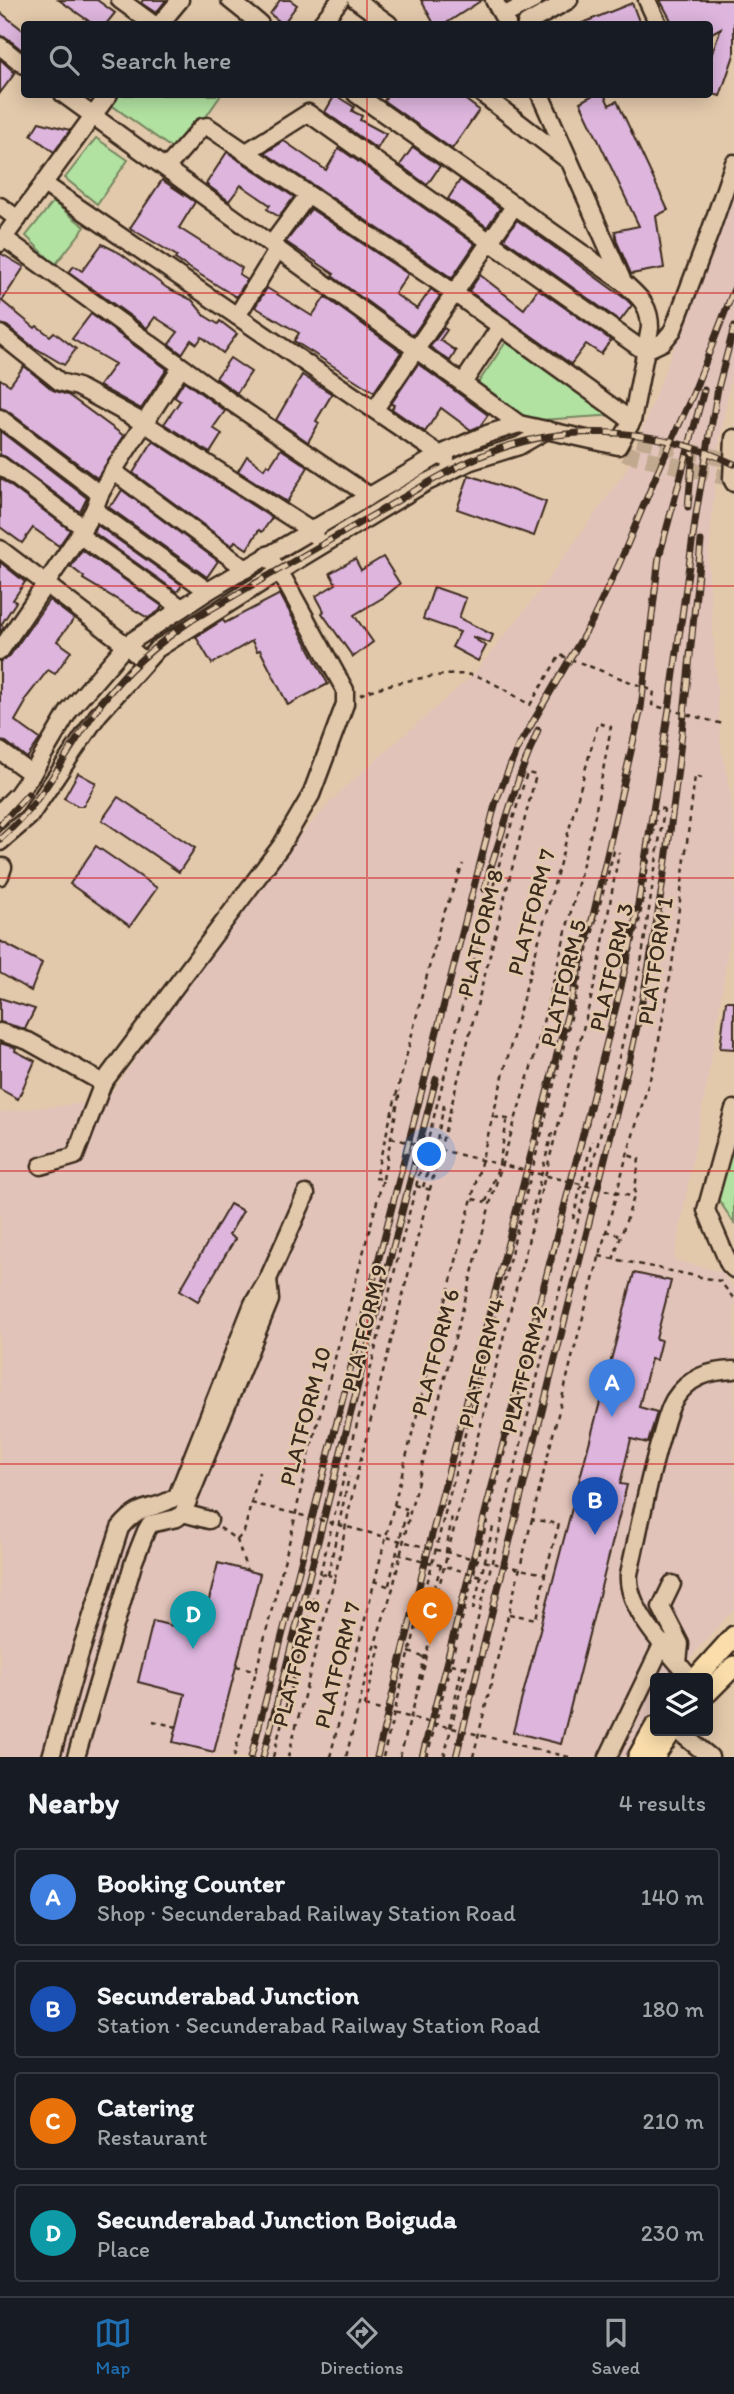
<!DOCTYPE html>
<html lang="en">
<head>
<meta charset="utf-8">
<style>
	:root { --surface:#171b24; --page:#242831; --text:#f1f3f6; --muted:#9ea1a6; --line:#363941; --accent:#1f6fb2 }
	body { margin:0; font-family:Itim,sans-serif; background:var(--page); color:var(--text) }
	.controls { position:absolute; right:21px; bottom:21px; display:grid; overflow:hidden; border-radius:7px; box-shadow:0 4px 18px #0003 }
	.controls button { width:63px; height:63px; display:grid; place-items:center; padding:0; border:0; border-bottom:2px solid var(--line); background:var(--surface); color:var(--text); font:35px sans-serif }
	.you { position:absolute; left:430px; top:1155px; width:24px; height:24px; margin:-18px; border:5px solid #fff; border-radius:50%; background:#1a73e8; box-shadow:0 0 0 10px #1a73e833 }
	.badge { display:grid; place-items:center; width:46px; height:46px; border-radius:50%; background:var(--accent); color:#fff; font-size:23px; font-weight:700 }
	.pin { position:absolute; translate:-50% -58px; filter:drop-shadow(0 2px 4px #0008) }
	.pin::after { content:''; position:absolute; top:37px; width:24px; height:21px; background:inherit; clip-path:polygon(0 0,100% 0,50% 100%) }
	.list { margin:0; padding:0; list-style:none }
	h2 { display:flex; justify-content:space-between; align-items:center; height:91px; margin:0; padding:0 28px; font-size:30px }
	h2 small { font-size:23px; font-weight:400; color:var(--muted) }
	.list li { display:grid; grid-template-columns:46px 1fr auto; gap:21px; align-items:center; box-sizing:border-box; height:98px; margin:0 14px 14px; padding:0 14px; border:2px solid var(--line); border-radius:7px }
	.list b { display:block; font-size:26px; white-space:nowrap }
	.list p { margin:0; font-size:23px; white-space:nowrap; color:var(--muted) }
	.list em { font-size:23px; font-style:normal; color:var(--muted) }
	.icon { flex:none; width:38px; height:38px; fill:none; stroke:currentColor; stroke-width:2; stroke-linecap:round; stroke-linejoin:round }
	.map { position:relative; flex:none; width:734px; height:1757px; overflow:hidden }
	.search { position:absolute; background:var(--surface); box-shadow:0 4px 18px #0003; left:21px; right:21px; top:21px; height:77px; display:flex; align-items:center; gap:18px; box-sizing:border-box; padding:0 24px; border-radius:7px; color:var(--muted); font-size:26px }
	.sheet { height:539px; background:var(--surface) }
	nav { display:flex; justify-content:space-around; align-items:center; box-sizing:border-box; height:98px; border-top:2px solid var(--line); background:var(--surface); font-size:19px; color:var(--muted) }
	nav a { display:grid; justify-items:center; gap:4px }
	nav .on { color:var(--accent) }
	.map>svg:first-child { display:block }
</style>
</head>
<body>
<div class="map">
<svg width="734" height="1757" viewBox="0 0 734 1757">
	<rect width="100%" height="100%" fill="#e3c9ab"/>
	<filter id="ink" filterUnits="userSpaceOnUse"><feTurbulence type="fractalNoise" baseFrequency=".0143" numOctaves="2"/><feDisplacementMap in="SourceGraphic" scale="14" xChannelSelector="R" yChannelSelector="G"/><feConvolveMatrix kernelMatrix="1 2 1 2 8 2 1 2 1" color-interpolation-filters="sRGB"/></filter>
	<g filter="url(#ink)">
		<polygon fill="#e1c3ba" points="734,181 734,360 718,451 708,561 721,746 731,797 734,835 734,909 713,1050 674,1260 722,1272 734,1290 734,1609 696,1651 679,1678 655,1678 655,1714 628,1757 0,1757 0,1112 105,1101 286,850 346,786 472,676 536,596 626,471 677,340"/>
		<g fill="#b1e2a1" stroke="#768660" stroke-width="2">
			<polygon points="119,95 221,95 180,154 110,104"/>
			<polygon points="96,138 128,160 97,204 65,178"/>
			<polygon points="53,202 85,227 55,265 26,236"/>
			<polygon points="510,336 618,415 525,421 476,386"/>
			<polygon points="734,1130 734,1223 716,1196"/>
		</g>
		<g fill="#ddb5dd" stroke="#3b2a1e" stroke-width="2">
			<polygon points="59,0 97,0 115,13 106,24 93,24"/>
			<polygon points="143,0 166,0 156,13 141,3"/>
			<polygon points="280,0 290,0 297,5 283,24 270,14"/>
			<polygon points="421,0 482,0 445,24 434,24"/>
			<polygon points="660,0 734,0 734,55 720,96 710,93 710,59 721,28 710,34 710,24 673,24"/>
			<polygon points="632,3 640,24 580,24"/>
			<polygon points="0,12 24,31 23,51 7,38 0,36"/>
			<polygon points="0,59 15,73 0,93"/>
			<polygon points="388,94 458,94 479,110 452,149 384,101"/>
			<polygon points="595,94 604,94 609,105 617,101 668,210 656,216 664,268 631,274 617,242 615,231 639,226 580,102"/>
			<polygon points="335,95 354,107 352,111 362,116 360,120 386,134 377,149 325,112"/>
			<polygon points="39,122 70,130 54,152 31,135"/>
			<polygon points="284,141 326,170 339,148 475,244 452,278 265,153"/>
			<polygon points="413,147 440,166 427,185 400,165"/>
			<polygon points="227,152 294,197 279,217 267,209 270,205 241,185 229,201 206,184"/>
			<polygon points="162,180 195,202 179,228 242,268 239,274 247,280 236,297 175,259 177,256 130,228"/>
			<polygon points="460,180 500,208 487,227 448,199"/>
			<polygon points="311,209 408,274 395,294 417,309 431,289 440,296 413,335 332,276 334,274 286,242"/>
			<polygon points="517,220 627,300 632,305 620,321 504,239"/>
			<polygon points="102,244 120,253 167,288 192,300 205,316 218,324 220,321 237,334 223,353 202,337 197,344 191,340 182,354 169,344 178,332 155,317 147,328 69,272 74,266 82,271"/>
			<polygon points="0,253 24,267 2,301 35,328 37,326 50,336 54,332 76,349 64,365 32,346 7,326 0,324"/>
			<polygon points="480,275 524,309 538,289 611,340 601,354 586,344 571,364 469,291"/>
			<polygon points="267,288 312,316 325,297 401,352 374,392 294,341 299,333 255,307"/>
			<polygon points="91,314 167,369 141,409 99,386 115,364 72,339"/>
			<polygon points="444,328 447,330 440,340 456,351 450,361 430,347"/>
			<polygon points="230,358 251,372 237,393 216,378"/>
			<polygon points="418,364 488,415 480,426 471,430 441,408 425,432 392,409 394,405 391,404"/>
			<polygon points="24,366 53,390 68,395 124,436 97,478 6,410 0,408 0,379 10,385"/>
			<polygon points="302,375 332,394 316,421 319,423 308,442 276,420"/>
			<polygon points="184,381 225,411 213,428 222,434 210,453 164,424 180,401 174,397"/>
			<polygon points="0,431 87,498 80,512 6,457 0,455"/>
			<polygon points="153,441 272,518 262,532 259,530 247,549 235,541 232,546 133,473"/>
			<polygon points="281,449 308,467 287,502 238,471 247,456 264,469 267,464 270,466"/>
			<polygon points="469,475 546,502 534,536 457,509"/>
			<polygon points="0,478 70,530 59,546 33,528 22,543 0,527"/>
			<polygon points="122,490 218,561 207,577 107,506 108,507 115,501"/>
			<polygon points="97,525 182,585 177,592 93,532"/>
			<polygon points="82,550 162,606 159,611 148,618 83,579 84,577 71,567"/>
			<polygon points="383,557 400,584 384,597 354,615 373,642 353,657 322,613 324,611 316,596 336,584 330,573 355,559 361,570"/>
			<polygon points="0,562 25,582 13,600 16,602 1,625 4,627 0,632"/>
			<polygon points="434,587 466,598 459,618 493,635 490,643 473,637 473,638 486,646 478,661 452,647 460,632 423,619"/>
			<polygon points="280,594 328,684 288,705 260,650 257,651 252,641 212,664 196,637 223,620 225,623"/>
			<polygon points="49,600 74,619 57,641 71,651 55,674 48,670 24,701 26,702 15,721 40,739 27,758 6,742 0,741 0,661 9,657"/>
			<polygon points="78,773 96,783 83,806 78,806 64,798"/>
			<polygon points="118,797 195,848 179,872 102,820"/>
			<polygon points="96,846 157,888 130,926 70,884"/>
			<polygon points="0,941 42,963 31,991 0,973"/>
			<polygon points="0,998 35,1009 25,1029 0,1022"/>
			<polygon points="726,1001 734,1001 734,1049 720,1048"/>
			<polygon points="0,1043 16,1048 15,1051 35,1061 18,1099 0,1089"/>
			<polygon points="230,1204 243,1211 229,1235 235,1239 198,1301 180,1290"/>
			<polygon points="634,1273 671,1281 656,1339 661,1340 656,1360 651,1359 639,1407 657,1412 648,1443 631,1439 620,1484 627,1485 561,1744 513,1732"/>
			<polygon points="218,1563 260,1574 214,1752 173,1742 185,1694 138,1682 153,1621 201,1633"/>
		</g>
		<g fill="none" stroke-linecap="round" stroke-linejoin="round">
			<polyline stroke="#c1a98f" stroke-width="16" stroke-dasharray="16 8" stroke-linecap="butt" points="732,479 623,453 618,446 628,437 733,461"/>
			<g stroke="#3b2a1e" stroke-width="21">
				<g id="minor">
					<polyline points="120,0 153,24"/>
					<polyline points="230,0 260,24"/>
					<polyline points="356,0 389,24"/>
					<polyline points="494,0 507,24"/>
					<polyline points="647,0 658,24"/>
					<polyline points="503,16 534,0"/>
					<polyline points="160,24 180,0"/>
					<polyline points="321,24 340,0"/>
					<polyline points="526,24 569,0"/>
					<polyline points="0,46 24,65"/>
					<path d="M63,94L519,424L618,446L632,421L650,328C650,304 639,297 623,282L540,94"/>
					<polyline points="356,94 623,282"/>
					<polyline points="482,94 569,161"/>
					<polyline points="245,153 308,113 644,351 663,342 673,330 710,232 734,163"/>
					<polyline points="166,168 202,127 207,126 443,285 632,421"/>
					<polyline points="44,184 446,459"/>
					<polyline points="0,206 18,219"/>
					<polyline points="4,238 228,400 368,495"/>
					<polyline points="0,243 109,94"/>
					<polyline points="271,245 308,195"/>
					<polyline points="237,316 278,249"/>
					<polyline points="0,334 60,382 78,387 144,423 310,530 315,536"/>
					<polyline points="463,383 500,327"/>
					<polyline points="375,409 515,205"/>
					<polyline points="0,418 100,494"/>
					<polyline points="734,438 732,479 734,483"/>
					<polyline points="0,465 84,528"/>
					<polyline points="113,471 246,569"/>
					<polyline points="94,510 208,591"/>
					<polyline points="79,535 182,608"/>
					<polyline points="0,549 126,645 145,662"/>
					<polyline points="0,651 79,535 94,510 100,494 113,471 181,367"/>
					<polyline points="0,751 32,774"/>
					<polyline points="0,812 17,795 32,774 69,711 126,645 208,591 441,454 487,434 519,424"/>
					<polyline points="0,842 29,817 98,715 157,649 296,561 425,483 471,461 519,446 547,430"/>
					<polyline points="0,876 3,867"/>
					<polyline points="0,1032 28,1041 103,1083"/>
					<polyline points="734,1109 706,1210 729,1264 734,1269"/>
					<polyline points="41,1166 75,1156 103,1083 281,846 311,795 345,704 345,690 280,572 267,555"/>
					<polyline points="183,1513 209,1520"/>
					<polyline points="672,1584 661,1607 680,1644 678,1663"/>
					<path d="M690,1678C669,1651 626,1610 629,1574C639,1530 647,1485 660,1441C664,1428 667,1412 674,1400C689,1377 708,1371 734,1370"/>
					<polyline points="678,1731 710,1757"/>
					<path d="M51,1757L78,1660L120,1528C143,1500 153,1513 177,1496L253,1304L268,1279L306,1194"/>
					<polyline points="76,1757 134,1561 146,1531 150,1524 177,1518 183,1513 270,1300 268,1279"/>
					<polyline points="608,1757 663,1643"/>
				</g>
			</g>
			<g stroke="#3b2a1e" stroke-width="24">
				<g id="major">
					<polyline points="696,1678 734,1636"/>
					<polyline points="708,1692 734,1666"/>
					<polyline points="638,1757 655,1727"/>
					<polyline points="654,1757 672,1731"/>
				</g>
			</g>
			<g stroke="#3b2a1e" stroke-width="2.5" stroke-dasharray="5 5" stroke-linecap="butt">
				<path d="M360,695C380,684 456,669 477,676C496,683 513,695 530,705L560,655L654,691L652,705L723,724"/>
				<polyline points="494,1117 514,1120"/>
				<polyline points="383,1179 400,1091 399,1091"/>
				<polyline points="416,1186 431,1190"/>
				<polyline points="423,1187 435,1150 444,1105"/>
				<polyline points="473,1199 486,1202"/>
				<polyline points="486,1202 499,1165 507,1121"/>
				<polyline points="531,1215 552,1133"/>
				<polyline points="573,1219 592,1141"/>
				<polyline points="605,1231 619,1235"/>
				<polyline points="599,1256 720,1281 734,1299"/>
				<polyline points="613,1260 634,1197 639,1159 628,1155"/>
				<polyline points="394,1505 407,1509"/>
				<polyline points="220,1528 237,1540 247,1571"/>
				<polyline points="237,1540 244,1532 259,1472"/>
				<polyline points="446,1552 452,1516"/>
				<polyline points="320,1574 403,1237 498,868 527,773 536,775 355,1482 335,1577"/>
				<polyline points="328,1575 349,1477"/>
				<polyline points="374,1581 393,1588"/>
				<polyline points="389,1585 407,1509"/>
				<polyline points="429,1608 441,1565"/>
				<polyline points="473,1610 494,1523"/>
				<polyline points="509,1614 536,1619 545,1574 559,1524 531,1519"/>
				<polyline points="409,1652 423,1657"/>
				<polyline points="451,1664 471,1668"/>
				<polyline points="236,1666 257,1671"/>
				<polyline points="419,1679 425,1655"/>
				<polyline points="365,1706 380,1646 376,1645"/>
				<polyline points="153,1721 177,1727"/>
				<polyline points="449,1727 462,1667 467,1666"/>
				<polyline points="535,1749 569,1757"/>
				<polyline points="234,1757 293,1527 304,1474 383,1179 375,1178 441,921 463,864"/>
				<polyline points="273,1757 320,1574 328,1575"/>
				<polyline points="288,1757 335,1577 328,1575"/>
				<polyline points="330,1757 518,1017 598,723 611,727 594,820 535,1054 490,1204 411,1508 393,1588 372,1653 346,1757"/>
				<polyline points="383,1757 597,915 614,851 619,852"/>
				<polyline points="400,1757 426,1660 435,1602 598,971 619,852"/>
				<polyline points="427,1757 639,923 657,808 664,809"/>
				<polyline points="444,1757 543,1354 608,1105 641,963 664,809"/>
				<polyline points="473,1757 573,1354 625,1162 655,1062 672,966 695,776 702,778"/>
			</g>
			<use href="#minor" stroke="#e3c9ab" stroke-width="16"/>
			<use href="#major" stroke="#faddab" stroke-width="19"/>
			<g stroke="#3b2a1e" stroke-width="7">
				<g id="rail">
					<polyline points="688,507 693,452"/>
					<polyline points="0,825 28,794"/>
					<path d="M0,839C44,802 68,748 102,702C127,669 158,643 192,620C251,586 310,552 368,518C405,497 441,473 481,456C563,421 653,426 734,464"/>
					<polyline points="484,889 519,778 538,730"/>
					<polyline points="251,1757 496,801 517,749 592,621 620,562 658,471 693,394 734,289"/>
					<polyline points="263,1757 436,1079"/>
					<polyline points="377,1757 430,1542 593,916 641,708 659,557 704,390"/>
					<polyline points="422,1757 620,991 635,923 669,709 697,508 718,388 734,327"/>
					<path d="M456,1757L631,1054C669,885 685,714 701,541"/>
				</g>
			</g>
			<use href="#rail" stroke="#e3c9ab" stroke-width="4.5" stroke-dasharray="13" stroke-linecap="butt"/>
			<g stroke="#3b2a1e" stroke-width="2.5" stroke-dasharray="5 5" stroke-linecap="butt">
				<polyline points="391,1138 634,1197"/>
				<path d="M251,1503C349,1526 446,1555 545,1574"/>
				<polyline points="398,1554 481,1576"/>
				<polyline points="365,1706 535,1749"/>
			</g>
		</g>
	</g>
	<path fill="none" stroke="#d62828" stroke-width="2" stroke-opacity="0.55" d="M367,0V24M367,94V1757M0,293H734M0,586H734M0,878H734M0,1171H734M0,1464H734"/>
	<g text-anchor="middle" stroke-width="5" stroke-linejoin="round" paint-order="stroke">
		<g font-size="23" fill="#3b2a1e" stroke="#e3c9ab">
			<text transform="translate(531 912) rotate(-75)" y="8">PLATFORM 7</text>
			<text transform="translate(480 933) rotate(-76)" y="8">PLATFORM 8</text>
			<text transform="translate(655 961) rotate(-81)" y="8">PLATFORM 1</text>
			<text transform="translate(611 967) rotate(-77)" y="8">PLATFORM 3</text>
			<text transform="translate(563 983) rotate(-76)" y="8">PLATFORM 5</text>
			<text transform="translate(364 1328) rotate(-76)" y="8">PLATFORM 9</text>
			<text transform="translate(435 1352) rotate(-75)" y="8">PLATFORM 6</text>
			<text transform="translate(481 1363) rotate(-76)" y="8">PLATFORM 4</text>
			<text transform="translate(524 1369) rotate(-76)" y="8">PLATFORM 2</text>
			<text transform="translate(305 1416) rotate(-75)" y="8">PLATFORM 10</text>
			<text transform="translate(296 1663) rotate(-75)" y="8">PLATFORM 8</text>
			<text transform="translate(337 1665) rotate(-76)" y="8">PLATFORM 7</text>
		</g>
	</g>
</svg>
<div class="controls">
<button><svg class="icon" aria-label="layers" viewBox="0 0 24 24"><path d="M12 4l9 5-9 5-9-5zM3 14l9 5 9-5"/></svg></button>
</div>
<div class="you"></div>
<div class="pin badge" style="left:612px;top:1417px;background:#3f7fe0">A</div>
<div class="pin badge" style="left:595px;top:1535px;background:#1a4fb4">B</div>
<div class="pin badge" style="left:430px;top:1645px;background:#e8710a">C</div>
<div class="pin badge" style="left:193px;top:1649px;background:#0f9aa8">D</div>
<div class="search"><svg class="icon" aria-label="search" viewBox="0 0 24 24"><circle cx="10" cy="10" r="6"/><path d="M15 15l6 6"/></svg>Search here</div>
</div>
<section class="sheet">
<h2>Nearby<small>4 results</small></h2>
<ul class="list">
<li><span class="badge" style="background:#3f7fe0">A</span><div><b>Booking Counter</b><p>Shop · Secunderabad Railway Station Road</p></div><em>140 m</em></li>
<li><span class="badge" style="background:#1a4fb4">B</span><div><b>Secunderabad Junction</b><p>Station · Secunderabad Railway Station Road</p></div><em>180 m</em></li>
<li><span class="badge" style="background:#e8710a">C</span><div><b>Catering</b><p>Restaurant</p></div><em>210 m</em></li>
<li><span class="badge" style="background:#0f9aa8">D</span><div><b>Secunderabad Junction Boiguda</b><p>Place</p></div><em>230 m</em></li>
</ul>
</section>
<nav>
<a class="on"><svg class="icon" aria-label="map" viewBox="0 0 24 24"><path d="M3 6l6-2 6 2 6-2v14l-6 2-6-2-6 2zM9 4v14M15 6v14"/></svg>Map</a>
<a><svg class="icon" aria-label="directions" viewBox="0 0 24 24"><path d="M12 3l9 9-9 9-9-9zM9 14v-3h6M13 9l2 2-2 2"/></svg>Directions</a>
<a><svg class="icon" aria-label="saved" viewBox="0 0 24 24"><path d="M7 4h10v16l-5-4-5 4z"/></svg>Saved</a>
</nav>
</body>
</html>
